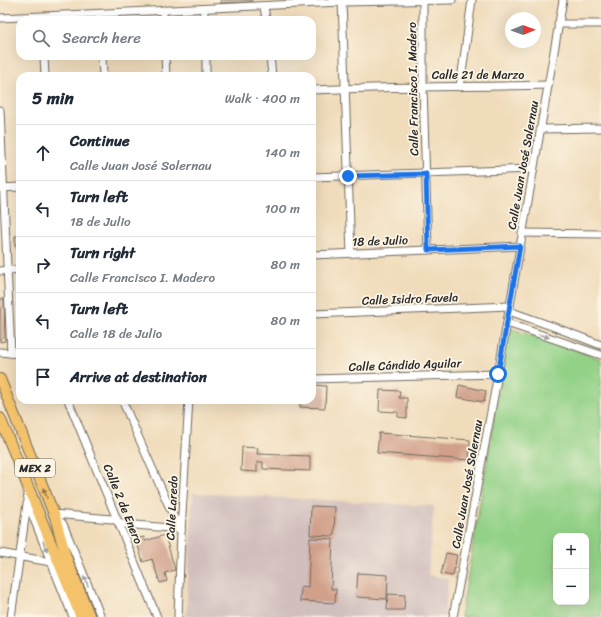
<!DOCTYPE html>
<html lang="en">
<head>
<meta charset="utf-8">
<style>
	:root { --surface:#fff; --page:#f2f2f3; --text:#1f2937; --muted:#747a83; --line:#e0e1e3 }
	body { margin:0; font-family:Sriracha,sans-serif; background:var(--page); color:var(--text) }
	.controls { position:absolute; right:12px; bottom:12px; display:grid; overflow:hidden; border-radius:8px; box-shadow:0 4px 16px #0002 }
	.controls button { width:36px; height:36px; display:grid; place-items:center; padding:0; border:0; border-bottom:1px solid var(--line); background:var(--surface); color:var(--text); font:20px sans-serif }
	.compass { position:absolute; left:505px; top:12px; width:36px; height:36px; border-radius:50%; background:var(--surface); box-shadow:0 4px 16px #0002; rotate:89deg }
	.stop { position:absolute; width:12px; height:12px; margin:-9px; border:3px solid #1a73e8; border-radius:50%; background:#fff }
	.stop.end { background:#1a73e8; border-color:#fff; box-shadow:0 1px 4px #0008 }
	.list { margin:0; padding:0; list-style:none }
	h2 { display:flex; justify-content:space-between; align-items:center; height:52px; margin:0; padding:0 16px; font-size:17px }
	h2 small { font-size:13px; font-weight:400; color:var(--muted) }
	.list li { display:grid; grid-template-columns:26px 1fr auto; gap:12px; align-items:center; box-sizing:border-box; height:56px; padding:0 16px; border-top:1px solid var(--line) }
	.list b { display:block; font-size:15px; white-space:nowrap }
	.list p { margin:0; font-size:13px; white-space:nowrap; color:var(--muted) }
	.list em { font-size:13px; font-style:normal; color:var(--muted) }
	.icon { flex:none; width:22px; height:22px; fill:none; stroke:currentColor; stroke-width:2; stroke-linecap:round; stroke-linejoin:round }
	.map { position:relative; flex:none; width:601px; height:617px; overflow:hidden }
	.search { position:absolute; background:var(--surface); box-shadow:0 4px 16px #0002; left:16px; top:16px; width:300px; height:44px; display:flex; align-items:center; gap:10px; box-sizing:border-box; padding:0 14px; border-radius:12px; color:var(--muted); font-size:15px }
	.panel { position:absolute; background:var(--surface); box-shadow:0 4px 16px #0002; left:16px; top:72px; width:300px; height:332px; border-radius:12px }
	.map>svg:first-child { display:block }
</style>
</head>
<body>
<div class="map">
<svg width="601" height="617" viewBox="0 0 601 617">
	<rect width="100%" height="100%" fill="#fcf5e5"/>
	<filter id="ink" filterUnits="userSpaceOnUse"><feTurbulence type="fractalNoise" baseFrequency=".025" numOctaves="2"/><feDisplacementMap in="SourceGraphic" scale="8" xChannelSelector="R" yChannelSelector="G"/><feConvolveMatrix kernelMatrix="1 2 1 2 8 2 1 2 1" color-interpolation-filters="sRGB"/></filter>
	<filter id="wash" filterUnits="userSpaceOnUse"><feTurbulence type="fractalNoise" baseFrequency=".012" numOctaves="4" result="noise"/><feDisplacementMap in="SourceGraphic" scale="16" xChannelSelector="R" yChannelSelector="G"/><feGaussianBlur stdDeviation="0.9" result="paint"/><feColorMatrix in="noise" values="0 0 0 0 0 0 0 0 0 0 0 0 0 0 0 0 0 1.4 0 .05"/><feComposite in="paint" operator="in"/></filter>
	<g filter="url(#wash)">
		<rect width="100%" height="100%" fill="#f0dbba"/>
		<polygon fill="#d1bfbd" points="193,493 434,506 428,575 449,579 444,617 186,617"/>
		<path fill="#93d187" stroke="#5f7e59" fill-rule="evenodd" d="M509,328L601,359V617H461ZM556,536H586V602H556Z"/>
		<g id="blocks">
			<g fill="#d1a08a">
				<polygon points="221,0 252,0 252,2 221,3"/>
				<polygon points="15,236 20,236 20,256 19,256 18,247 15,247"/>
				<polygon points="0,299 4,299 5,341 0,342"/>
				<polygon points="312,385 326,386 325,408 300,407 300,400 312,400"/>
				<polygon points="459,385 486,391 484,402 457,397"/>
				<polygon points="380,390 400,391 399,398 407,398 407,418 398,417 398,412 379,411"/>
				<polygon points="379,433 470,440 469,460 377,453"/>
				<polygon points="242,447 258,448 257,454 310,456 310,471 263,469 263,462 257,462 257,472 241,471"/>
				<polygon points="311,506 335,507 334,536 310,535"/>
				<polygon points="165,535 175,570 165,573 167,581 160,583 152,559 143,562 136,539 144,537 145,541"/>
				<polygon points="310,538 333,539 331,589 336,589 335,603 300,601 301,586 308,587"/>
				<polygon points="446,553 457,555 453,576 441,574"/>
				<polygon points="358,573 388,575 387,599 356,597"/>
				<polygon points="388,594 405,595 404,610 387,610"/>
			</g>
		</g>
	</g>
	<g filter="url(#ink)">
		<use href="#blocks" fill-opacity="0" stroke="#70695d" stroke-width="1"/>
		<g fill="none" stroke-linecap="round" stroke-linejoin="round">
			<g stroke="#70695d" stroke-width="9">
				<g id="minor">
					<polyline points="342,0 351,254"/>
					<polyline points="423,0 423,86 428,250"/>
					<polyline points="264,6 266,20"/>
					<polyline points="204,9 204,20"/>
					<polyline points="163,10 163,20"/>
					<polyline points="0,18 342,2 452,0"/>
					<polyline points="558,24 601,24"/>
					<polyline points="44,56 45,76"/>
					<polyline points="102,56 103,76"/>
					<polyline points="165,56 166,76"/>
					<polyline points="206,56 206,76"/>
					<polyline points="270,56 272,76"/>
					<polyline points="460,87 472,0"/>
					<path d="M312,90C391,86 469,87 548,85"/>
					<polyline points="0,110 11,353"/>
					<polyline points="540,129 601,128"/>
					<polyline points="312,177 533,169"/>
					<polyline points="0,188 20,187"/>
					<polyline points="522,233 601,234"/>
					<polyline points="312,255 520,246"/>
					<polyline points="0,271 20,269"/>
					<polyline points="509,311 557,328 601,345"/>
					<polyline points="312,314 510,306"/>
					<polyline points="507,323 601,355"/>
					<polyline points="0,352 20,354"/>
					<polyline points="312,379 498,374"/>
					<polyline points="68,400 157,617"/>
					<polyline points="122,400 176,522 181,529"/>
					<polyline points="27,489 28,500 32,514 73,617"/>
					<polyline points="53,514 112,519 124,524 181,529 181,531"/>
					<polyline points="56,518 63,524 101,617"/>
					<polyline points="0,553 51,562"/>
					<polyline points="11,617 27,504"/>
					<polyline points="178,617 181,531 189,400"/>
					<polyline points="453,617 498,374 563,0"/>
				</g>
			</g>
			<g stroke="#70695d" stroke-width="12">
				<g id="highway">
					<polyline points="0,379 55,517 66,557 90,617"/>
					<polyline points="0,418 81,617"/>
				</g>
			</g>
			<use href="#minor" stroke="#fff" stroke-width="7"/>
			<use href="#highway" stroke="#f3c26a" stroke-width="10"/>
		</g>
		<defs><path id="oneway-solid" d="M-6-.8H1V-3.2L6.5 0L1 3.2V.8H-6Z"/></defs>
		<g fill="#a0a0a0">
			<use href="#oneway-solid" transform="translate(544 336) rotate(18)"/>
			<use href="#oneway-solid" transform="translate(45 546) rotate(68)"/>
			<use href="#oneway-solid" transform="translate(86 581) rotate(-112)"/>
		</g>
		<use fill="#8f764a" href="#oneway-solid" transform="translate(45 493) rotate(-112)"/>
	</g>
	<g fill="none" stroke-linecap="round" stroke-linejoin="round" filter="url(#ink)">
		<polyline stroke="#1a73e8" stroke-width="5" points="348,176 426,174 428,250 520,246 498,374"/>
	</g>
	<g text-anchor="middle" stroke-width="3.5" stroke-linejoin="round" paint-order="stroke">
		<rect fill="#fcf5e5" stroke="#6a6863" stroke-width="1" x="15" y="459" width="40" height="18" rx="3"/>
		<g font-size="11" font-weight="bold" fill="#2b2b2b">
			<text x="35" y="472">MEX 2</text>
		</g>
		<g font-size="12" fill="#2b2b2b" stroke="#fcf5e5">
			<text x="478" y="79">Calle 21 de Marzo</text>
			<text transform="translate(413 89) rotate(-91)" y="4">Calle Francisco I. Madero</text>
			<text transform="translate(523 165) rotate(-80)" y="4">Calle Juan José Solernau</text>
			<text transform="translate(380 241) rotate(-2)" y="4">18 de Julio</text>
			<text transform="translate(410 299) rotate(-2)" y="4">Calle Isidro Favela</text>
			<text transform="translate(405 365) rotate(-2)" y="4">Calle Cándido Aguilar</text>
			<text transform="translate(467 484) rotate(-80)" y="4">Calle Juan José Solernau</text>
			<text transform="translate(123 504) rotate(68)" y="4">Calle 2 de Enero</text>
			<text transform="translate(172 508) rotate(-87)" y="4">Calle Laredo</text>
		</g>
	</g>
</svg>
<div class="controls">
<button>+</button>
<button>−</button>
</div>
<svg class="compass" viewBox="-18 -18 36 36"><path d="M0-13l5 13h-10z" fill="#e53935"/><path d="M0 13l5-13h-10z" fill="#747a83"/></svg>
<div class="stop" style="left:498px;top:374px"></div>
<div class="stop end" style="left:348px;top:176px"></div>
<div class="search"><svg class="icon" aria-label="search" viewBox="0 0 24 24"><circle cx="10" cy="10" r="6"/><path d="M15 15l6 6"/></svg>Search here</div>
<section class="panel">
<h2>5 min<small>Walk · 400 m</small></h2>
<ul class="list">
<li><svg class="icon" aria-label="ahead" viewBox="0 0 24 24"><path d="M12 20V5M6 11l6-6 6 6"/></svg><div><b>Continue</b><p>Calle Juan José Solernau</p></div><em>140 m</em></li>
<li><svg class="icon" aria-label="left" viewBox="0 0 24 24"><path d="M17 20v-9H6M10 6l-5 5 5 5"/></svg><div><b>Turn left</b><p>18 de Julio</p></div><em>100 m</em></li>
<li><svg class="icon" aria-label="right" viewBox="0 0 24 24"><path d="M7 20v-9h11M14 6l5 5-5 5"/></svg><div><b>Turn right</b><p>Calle Francisco I. Madero</p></div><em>80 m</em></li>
<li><svg class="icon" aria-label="left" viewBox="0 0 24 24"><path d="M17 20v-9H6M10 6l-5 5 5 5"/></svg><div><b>Turn left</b><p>Calle 18 de Julio</p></div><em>80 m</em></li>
<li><svg class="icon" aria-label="arrive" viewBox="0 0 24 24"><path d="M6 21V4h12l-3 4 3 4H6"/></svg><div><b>Arrive at destination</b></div></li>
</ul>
</section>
</div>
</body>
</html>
